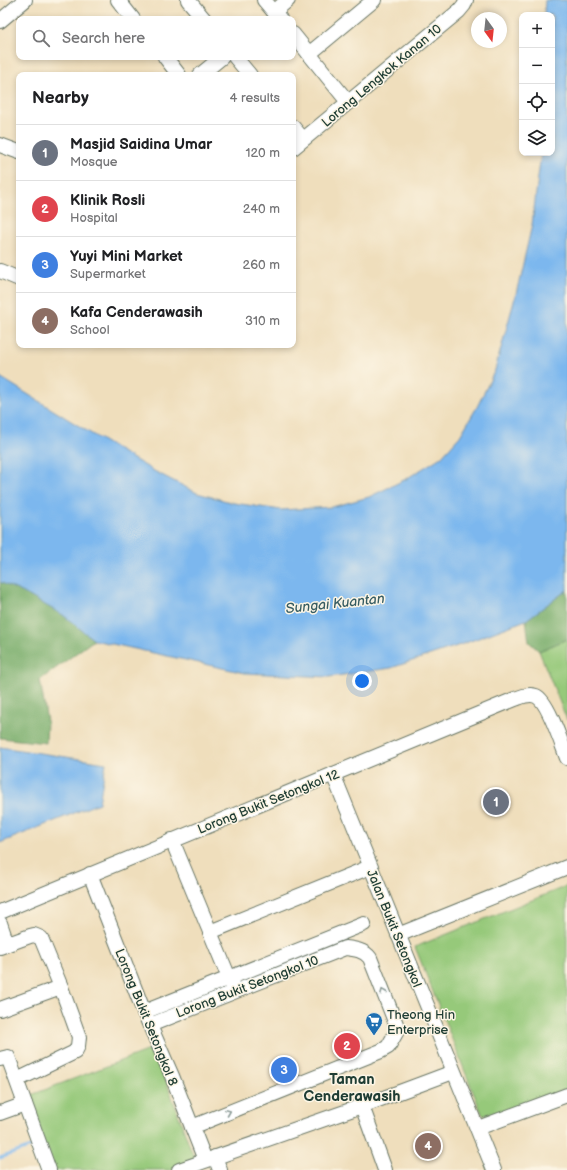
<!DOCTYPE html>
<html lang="en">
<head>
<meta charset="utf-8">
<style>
	:root { --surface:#fff; --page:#f6f6f6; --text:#202124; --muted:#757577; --line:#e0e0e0; --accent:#1f6fb2 }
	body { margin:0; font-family:"Balsamiq Sans",sans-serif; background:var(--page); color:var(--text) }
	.controls { position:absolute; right:12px; top:12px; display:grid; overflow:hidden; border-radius:8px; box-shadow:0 2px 6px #0003 }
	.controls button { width:36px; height:36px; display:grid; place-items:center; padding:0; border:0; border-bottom:1px solid var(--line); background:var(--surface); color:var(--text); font:20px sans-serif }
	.compass { position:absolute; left:471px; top:12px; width:36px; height:36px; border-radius:50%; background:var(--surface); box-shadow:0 2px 6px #0003; rotate:165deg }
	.you { position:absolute; left:362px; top:681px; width:14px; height:14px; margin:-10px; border:3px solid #fff; border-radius:50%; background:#1a73e8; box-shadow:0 0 0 6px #1a73e833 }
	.badge { display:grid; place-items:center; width:26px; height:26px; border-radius:50%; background:var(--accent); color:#fff; font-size:13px; font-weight:700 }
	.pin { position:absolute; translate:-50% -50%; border:2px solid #fff; box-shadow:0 1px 4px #0006 }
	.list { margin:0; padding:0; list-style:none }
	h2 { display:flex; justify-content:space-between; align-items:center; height:52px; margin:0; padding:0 16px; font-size:17px }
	h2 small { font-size:13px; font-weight:400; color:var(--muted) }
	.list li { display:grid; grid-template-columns:26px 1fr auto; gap:12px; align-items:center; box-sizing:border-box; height:56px; padding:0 16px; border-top:1px solid var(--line) }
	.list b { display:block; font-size:15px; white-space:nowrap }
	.list p { margin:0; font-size:13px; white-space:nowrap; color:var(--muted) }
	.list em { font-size:13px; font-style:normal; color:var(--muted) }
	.icon { flex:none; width:22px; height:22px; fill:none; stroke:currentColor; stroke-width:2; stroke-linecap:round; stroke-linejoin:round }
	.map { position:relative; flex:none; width:567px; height:1170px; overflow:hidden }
	.search { position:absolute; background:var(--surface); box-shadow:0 2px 6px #0003; left:16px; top:16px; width:280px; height:44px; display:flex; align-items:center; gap:10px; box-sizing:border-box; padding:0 14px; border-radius:8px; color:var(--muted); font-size:15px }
	.panel { position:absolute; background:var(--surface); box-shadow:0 2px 6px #0003; left:16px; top:72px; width:280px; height:276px; border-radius:8px }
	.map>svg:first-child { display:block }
</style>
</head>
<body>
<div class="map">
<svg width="567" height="1170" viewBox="0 0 567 1170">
	<rect width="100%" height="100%" fill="#fcf5e5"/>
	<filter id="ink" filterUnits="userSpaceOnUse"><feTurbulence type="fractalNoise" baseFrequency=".025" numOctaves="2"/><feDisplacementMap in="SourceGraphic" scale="8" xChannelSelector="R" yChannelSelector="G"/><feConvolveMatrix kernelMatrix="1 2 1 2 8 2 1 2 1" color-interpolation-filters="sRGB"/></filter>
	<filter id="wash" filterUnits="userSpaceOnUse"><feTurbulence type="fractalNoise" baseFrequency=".012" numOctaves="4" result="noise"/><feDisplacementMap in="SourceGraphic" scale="16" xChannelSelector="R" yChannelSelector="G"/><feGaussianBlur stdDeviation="0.9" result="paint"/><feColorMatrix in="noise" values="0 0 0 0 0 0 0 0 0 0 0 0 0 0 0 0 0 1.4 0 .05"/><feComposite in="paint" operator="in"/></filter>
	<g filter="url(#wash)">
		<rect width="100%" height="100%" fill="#efdebc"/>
		<g fill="#96c97a" stroke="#5a8357">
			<polygon points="567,639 567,720 539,651"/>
			<polygon points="567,886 567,1092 495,1119 482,1114 415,947"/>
			<polygon points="154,1048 196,1163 176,1170 54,1170 26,1097"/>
		</g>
		<g fill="#78ad6a" stroke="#4c754f">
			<polygon points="0,582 22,592 63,615 94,640 40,680 47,721 46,743 0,738"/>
			<polygon points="567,590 567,639 539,651 529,642 526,620"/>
		</g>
		<g fill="#7cb7ee" stroke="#4e7a91">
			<polygon points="545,0 567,0 567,590 526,620 460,645 391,668 329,677 245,673 94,640 63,615 22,592 0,582 0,377 108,444 154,471 197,493 234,503 281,510 332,507 369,497 406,479 441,457 460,436 477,407 495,370 516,294 532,225 541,153 552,153 552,15 544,15"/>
			<polygon points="0,747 106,763 99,803 0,843"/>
		</g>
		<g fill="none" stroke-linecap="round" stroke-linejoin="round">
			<polyline stroke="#7cb7ee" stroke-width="3" points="0,1158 31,1147"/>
		</g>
	</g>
	<g filter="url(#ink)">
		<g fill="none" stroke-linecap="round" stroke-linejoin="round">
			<g stroke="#687564" stroke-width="16">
				<g id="minor">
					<polyline points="118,0 133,19"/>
					<polyline points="188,0 204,19"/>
					<polyline points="264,0 280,19"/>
					<polyline points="274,12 288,0"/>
					<polyline points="0,21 25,0"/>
					<polyline points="293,34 348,102"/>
					<polyline points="309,54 374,0"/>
					<polyline points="165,57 179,75"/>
					<polyline points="235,57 250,75"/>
					<polyline points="200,75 222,57"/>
					<polyline points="293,127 303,139"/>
					<polyline points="0,145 19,152"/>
					<polyline points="293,148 459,11 464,5 466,0"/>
					<polyline points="0,271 19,279"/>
					<polyline points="333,774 494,1170"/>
					<polyline points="172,840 232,985"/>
					<polyline points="90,874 144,1012 172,1076 205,1160"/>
					<path d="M0,912L515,699C521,697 529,693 536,696C548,701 562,745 567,758"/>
					<polyline points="0,923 7,944"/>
					<polyline points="210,932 370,867"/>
					<polyline points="398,935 567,867"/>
					<polyline points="0,947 30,936 34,935 41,938 61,987 79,1037 78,1046 75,1052 17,1080"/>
					<polyline points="0,1009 61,987"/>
					<polyline points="144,1012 364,924"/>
					<path d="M150,1025L345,948C354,949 364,950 370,958L396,1024L397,1031L388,1047L381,1051L192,1127"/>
					<polyline points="0,1059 8,1057 49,1170"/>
					<polyline points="362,1106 385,1170"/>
					<polyline points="0,1113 25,1104"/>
					<polyline points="478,1128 567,1095"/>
					<polyline points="215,1157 220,1170"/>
					<polyline points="179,1170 362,1106 453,1072"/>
				</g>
			</g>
			<use href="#minor" stroke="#fff" stroke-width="14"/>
		</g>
		<defs><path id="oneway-chevron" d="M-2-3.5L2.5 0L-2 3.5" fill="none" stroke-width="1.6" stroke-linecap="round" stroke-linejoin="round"/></defs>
		<g stroke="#8f9e9a">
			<use href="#oneway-chevron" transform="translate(383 992) rotate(-112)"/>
			<use href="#oneway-chevron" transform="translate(228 1112) rotate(-22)"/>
		</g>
	</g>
	<defs>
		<g id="supermarket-pin" transform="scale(0.9)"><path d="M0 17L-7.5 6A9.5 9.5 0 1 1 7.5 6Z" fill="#1f6fb2" stroke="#fcf5e5"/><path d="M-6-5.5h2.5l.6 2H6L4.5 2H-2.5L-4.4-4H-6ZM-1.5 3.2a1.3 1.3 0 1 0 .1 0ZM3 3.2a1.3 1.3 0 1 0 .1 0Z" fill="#fff"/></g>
	</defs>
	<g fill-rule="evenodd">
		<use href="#supermarket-pin" x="374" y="1021"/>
	</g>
	<g text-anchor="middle" stroke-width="3" stroke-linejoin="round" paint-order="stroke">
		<g font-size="13" fill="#1f3d34" stroke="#fcf5e5">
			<text transform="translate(381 75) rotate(-40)" y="5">Lorong Lengkok Kanan 10</text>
			<text transform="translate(268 801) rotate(-22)" y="5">Lorong Bukit Setongkol 12</text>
			<text transform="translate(395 928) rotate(68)" y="5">Jalan Bukit Setongkol</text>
			<text transform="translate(247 986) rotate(-21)" y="5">Lorong Bukit Setongkol 10</text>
			<text transform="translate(147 1017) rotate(68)" y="5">Lorong Bukit Setongkol 8</text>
		</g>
		<g font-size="13" fill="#1f3d34" stroke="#fcf5e5" text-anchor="start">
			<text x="387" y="1019">Theong Hin<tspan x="387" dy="15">Enterprise</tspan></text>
		</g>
		<g font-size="14" font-style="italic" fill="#365c62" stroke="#fcf5e5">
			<text transform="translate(335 603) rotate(-6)" y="5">Sungai Kuantan</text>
		</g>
		<g font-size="15" font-weight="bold" fill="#1f3d34" stroke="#fcf5e5">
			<text x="352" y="1084">Taman<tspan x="352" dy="17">Cenderawasih</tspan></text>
		</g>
	</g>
</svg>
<div class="controls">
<button>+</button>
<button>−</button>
<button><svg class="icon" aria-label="locate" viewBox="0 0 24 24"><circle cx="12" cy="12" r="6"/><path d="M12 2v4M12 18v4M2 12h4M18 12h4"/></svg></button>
<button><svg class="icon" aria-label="layers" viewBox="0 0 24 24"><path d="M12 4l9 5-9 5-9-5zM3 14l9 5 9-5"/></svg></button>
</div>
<svg class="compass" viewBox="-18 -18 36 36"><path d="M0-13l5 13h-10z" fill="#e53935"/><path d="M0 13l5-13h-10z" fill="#757577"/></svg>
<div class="you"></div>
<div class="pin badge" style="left:496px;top:802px;background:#6b7280">1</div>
<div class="pin badge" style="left:347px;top:1046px;background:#e0444e">2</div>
<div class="pin badge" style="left:284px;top:1070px;background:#3f7fe0">3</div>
<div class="pin badge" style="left:428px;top:1146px;background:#8d6e63">4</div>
<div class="search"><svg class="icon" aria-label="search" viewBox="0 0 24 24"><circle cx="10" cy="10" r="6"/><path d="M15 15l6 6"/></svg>Search here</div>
<section class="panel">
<h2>Nearby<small>4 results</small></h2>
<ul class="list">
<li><span class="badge" style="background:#6b7280">1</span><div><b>Masjid Saidina Umar</b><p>Mosque</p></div><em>120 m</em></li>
<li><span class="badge" style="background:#e0444e">2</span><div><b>Klinik Rosli</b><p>Hospital</p></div><em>240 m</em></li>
<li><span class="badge" style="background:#3f7fe0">3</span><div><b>Yuyi Mini Market</b><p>Supermarket</p></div><em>260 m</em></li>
<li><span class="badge" style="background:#8d6e63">4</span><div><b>Kafa Cenderawasih</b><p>School</p></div><em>310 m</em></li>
</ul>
</section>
</div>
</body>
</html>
